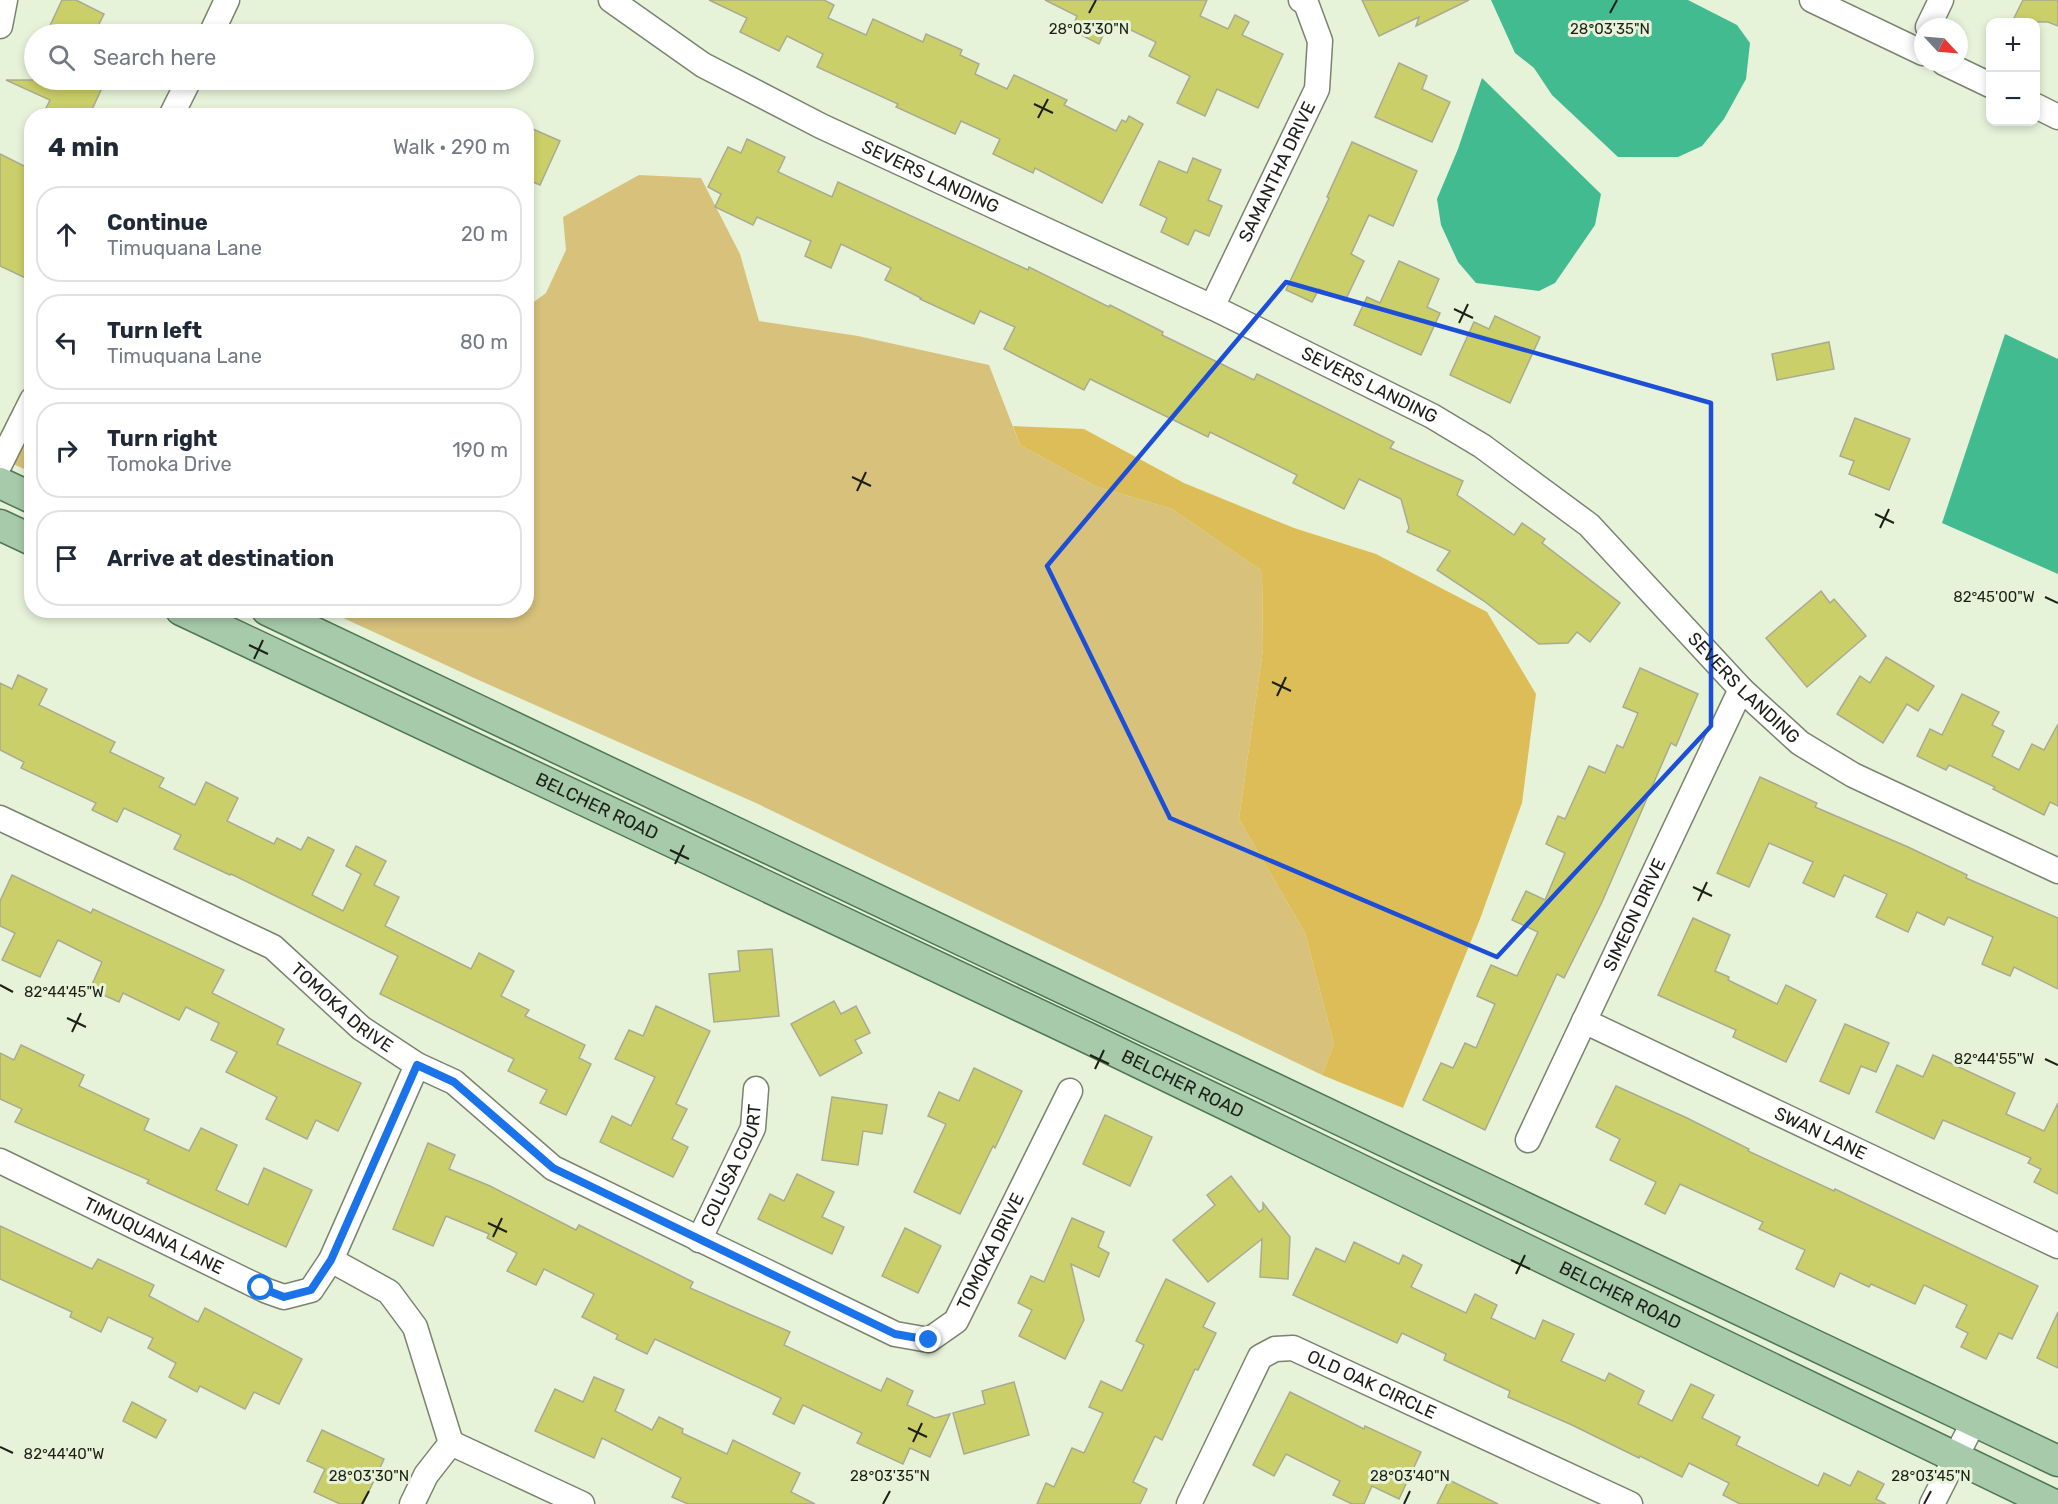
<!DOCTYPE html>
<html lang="en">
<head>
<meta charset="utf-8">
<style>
	:root { --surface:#fff; --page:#f6f6f7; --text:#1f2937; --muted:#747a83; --line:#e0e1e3 }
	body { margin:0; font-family:Rubik,sans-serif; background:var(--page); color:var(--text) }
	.controls { position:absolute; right:18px; top:18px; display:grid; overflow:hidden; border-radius:12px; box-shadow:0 3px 9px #0003 }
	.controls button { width:54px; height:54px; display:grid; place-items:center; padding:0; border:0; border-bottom:2px solid var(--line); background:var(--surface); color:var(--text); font:30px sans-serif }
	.compass { position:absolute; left:1914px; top:18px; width:54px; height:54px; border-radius:50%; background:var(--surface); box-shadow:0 3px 9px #0003; rotate:116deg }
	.stop { position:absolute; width:18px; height:18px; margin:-14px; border:4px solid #1a73e8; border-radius:50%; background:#fff }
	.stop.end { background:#1a73e8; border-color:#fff; box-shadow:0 2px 6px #0008 }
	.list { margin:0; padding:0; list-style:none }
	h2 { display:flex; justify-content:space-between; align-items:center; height:78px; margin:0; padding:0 24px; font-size:26px }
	h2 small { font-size:20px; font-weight:400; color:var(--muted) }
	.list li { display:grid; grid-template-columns:39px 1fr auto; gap:18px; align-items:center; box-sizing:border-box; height:96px; margin:0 12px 12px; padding:0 12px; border:2px solid var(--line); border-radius:24px }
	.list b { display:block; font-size:22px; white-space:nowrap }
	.list p { margin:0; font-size:20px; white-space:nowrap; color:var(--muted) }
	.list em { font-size:20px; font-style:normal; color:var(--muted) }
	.icon { flex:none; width:33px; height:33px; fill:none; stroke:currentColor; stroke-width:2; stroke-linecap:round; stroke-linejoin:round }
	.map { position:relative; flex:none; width:2058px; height:1504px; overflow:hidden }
	.search { position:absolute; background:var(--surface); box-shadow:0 3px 9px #0003; left:24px; top:24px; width:510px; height:66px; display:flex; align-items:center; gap:15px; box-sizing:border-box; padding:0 21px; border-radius:33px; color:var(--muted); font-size:22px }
	.panel { position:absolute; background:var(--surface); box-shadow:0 3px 9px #0003; left:24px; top:108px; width:510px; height:510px; border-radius:24px }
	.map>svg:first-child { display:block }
</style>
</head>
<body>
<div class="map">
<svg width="2058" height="1504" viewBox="0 0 2058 1504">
	<rect width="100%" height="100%" fill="#e6f3d9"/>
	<g fill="#d7c17b">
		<polygon points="639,175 701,178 740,254 759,321 858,336 989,365 1020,445 1095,486 1172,509 1262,571 1263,649 1239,819 1305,933 1334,1044 1322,1075 756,803 474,678 328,611 526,610 527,307 546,293 566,250 563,217"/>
		<polygon points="31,426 31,472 13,464"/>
	</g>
	<polygon fill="#dcbd57" points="1013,426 1084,429 1184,483 1294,528 1376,554 1487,612 1536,694 1522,803 1480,919 1403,1108 1322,1075 1334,1044 1305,933 1239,819 1263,649 1262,571 1172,509 1095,486 1020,445"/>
	<g fill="#42bb90">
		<polygon points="1491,0 1688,0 1737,25 1750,43 1746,79 1724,119 1702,146 1678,157 1618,157 1552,95 1534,68 1515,53"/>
		<polygon points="1482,78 1601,194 1595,225 1555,283 1539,291 1476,283 1458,262 1441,225 1437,199 1458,149"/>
		<polygon points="2005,334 2058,359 2058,574 1942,523"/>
	</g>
	<g fill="#cbcf69" stroke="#a9ab91" stroke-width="1.5">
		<polygon points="62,0 76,0 104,14 94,34 46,34"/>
		<polygon points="709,0 824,0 834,5 828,18 866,35 873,19 923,42 926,34 962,50 960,55 979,64 975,74 1007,89 1014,75 1067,100 1064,105 1116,131 1122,120 1126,122 1129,116 1143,124 1102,203 1035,168 1033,173 993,154 1000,139 961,121 955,134 896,107 898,104 817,67 823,54 787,36 779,51 740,32 747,18"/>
		<polygon points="1045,0 1207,0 1200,16 1228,29 1235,15 1249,22 1242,35 1283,54 1258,108 1217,89 1205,116 1177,103 1190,76 1149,56 1156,42 1110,20 1099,44 1071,30 1077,16"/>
		<polygon points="1362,0 1469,0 1416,26 1419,17 1379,36"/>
		<polygon points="2023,0 2058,0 2058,26 2048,22 2012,22"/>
		<polygon points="1399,63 1427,76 1422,89 1450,102 1432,142 1375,117"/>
		<polygon points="6,80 97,80 93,86 101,90 89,116 42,116 50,100"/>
		<polygon points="526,126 560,141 540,185 526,179"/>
		<polygon points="747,139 785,157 778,172 832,197 838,182 1028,270 1029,267 1109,307 1110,305 1163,332 1162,335 1254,380 1257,374 1394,442 1390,448 1463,481 1457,495 1514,535 1522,523 1545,539 1542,543 1620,603 1590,642 1577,632 1568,643 1539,644 1484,601 1437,570 1450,551 1407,532 1409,528 1401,499 1359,479 1344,509 1293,483 1297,475 1210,432 1208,437 1090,379 1084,390 1004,349 1015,327 980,311 974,324 920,299 921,298 885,280 891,268 841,244 831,268 805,256 811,241 757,217 753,225 715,207 721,194 708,187 728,147 741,153"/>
		<polygon points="1352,142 1417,171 1393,226 1369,215 1351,254 1364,261 1345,301 1319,289 1312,302 1286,290 1329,198 1327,197"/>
		<polygon points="0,154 32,170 32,281 0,266"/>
		<polygon points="1193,158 1221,170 1208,200 1222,206 1209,236 1195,230 1188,245 1161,232 1167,218 1140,205 1159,161 1187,173"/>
		<polygon points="1399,261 1439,279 1427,307 1440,313 1421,355 1354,325 1367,297 1380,303"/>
		<polygon points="1495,316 1540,337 1510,403 1450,375 1474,322 1489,329"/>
		<polygon points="1829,342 1834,369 1777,380 1772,354"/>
		<polygon points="1855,418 1910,439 1889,490 1849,474 1854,461 1840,456"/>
		<polygon points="1821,591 1830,603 1834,599 1866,636 1807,687 1766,638"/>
		<polygon points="1886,657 1934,686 1918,711 1907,704 1883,743 1837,714 1860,676 1870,683"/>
		<polygon points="1640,668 1698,694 1676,746 1671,743 1602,902 1564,978 1557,974 1485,1130 1423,1100 1441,1063 1453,1068 1465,1043 1476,1048 1495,1004 1477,996 1491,965 1517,976 1538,932 1512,920 1526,891 1545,900 1565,853 1546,844 1558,816 1565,819 1589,766 1605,773 1617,745 1623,748 1638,713 1623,707"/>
		<polygon points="18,675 47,689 39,705 115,742 110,752 164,778 159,787 195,805 206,782 238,798 227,821 274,844 277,838 301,850 308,837 334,850 312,895 343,911 361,874 346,866 356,846 386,861 374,885 399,897 385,926 471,969 479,953 514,971 501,996 529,1010 525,1016 585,1045 579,1058 591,1064 566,1115 540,1103 547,1090 508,1071 514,1059 380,994 398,956 231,874 230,875 174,849 181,835 124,808 117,822 92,810 96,803 21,768 24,762 0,750 0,683 12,689"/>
		<polygon points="1962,694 1999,712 1992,725 2004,731 1992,756 2019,770 2032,744 2044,750 2058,724 2058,806 2050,802 2044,815 1993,789 1995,787 1949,765 1946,770 1917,756 1930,729 1942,735"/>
		<polygon points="1760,777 1817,803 1815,807 1908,847 1967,875 1966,878 2058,918 2058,989 2014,967 2010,976 1982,964 1993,937 1948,917 1944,925 1917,912 1908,932 1876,917 1887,894 1844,875 1834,897 1803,883 1813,862 1769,843 1749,887 1717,873"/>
		<polygon points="12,875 91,913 93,909 224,970 212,993 284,1029 277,1044 361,1083 338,1131 316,1120 307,1139 266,1119 277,1097 226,1072 237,1052 211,1040 219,1023 186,1007 179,1020 123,993 119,1002 90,989 102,962 58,940 40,977 2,960 15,933 0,926 0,901"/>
		<polygon points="1693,918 1730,935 1715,971 1729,977 1728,980 1777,1004 1786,985 1816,1000 1786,1062 1733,1037 1736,1030 1658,995"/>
		<polygon points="772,949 779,1016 714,1022 709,974 740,971 738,951"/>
		<polygon points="834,1001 841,1014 856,1006 870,1033 855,1040 862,1053 820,1076 791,1024"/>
		<polygon points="656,1006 710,1031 676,1104 687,1109 672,1139 688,1147 673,1177 600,1142 612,1116 631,1126 655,1077 615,1059 629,1030 643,1036"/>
		<polygon points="1845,1024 1889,1043 1876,1072 1861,1066 1849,1094 1820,1081"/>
		<polygon points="21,1045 84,1075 79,1086 149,1119 144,1130 189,1151 201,1128 237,1145 216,1190 248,1205 264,1168 312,1190 286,1247 147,1183 149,1180 15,1122 22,1109 0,1099 0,1053 14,1060"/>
		<polygon points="1933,1055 2015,1093 2006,1114 2044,1131 2058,1103 2058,1194 2034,1182 2041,1169 2028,1163 2031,1158 1943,1120 1934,1139 1876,1112 1897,1065 1923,1077"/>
		<polygon points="974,1068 1022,1091 995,1148 993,1146 960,1214 914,1192 946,1124 928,1116 939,1092 959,1101"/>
		<polygon points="1616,1086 1687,1118 1749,1149 1748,1151 1834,1191 1835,1189 2038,1286 2012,1339 1999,1333 1986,1359 1961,1347 1968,1333 1956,1327 1967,1305 1924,1285 1915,1304 1871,1284 1869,1287 1840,1273 1834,1287 1796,1269 1805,1250 1759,1229 1763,1222 1680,1184 1665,1214 1645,1204 1656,1182 1610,1160 1620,1139 1596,1127"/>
		<polygon points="832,1097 887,1105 882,1134 863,1131 858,1165 822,1160"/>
		<polygon points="1105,1115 1152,1137 1130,1186 1083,1164"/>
		<polygon points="428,1143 455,1155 449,1169 490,1186 576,1230 579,1225 693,1282 690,1288 790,1332 784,1345 881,1391 887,1378 913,1391 907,1405 935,1418 950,1414 930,1457 910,1448 903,1464 857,1443 862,1433 803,1405 794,1424 773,1414 781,1398 655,1339 647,1354 616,1339 618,1335 582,1317 594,1294 544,1269 536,1285 507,1271 517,1253 487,1238 489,1234 446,1216 433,1246 393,1229"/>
		<polygon points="797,1174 834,1192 822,1217 844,1227 832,1254 758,1219 770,1194 784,1201"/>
		<polygon points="1231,1176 1259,1212 1263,1209 1263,1203 1290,1237 1288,1279 1260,1277 1262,1239 1208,1282 1173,1240 1215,1205 1207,1195"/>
		<polygon points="1072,1218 1104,1232 1098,1247 1109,1253 1099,1277 1071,1264 1084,1320 1065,1359 1019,1336 1032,1310 1018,1303 1031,1276 1044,1282"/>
		<polygon points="0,1226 92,1269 98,1259 154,1285 149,1296 198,1322 205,1308 302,1359 279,1404 254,1392 245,1409 200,1386 197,1392 169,1377 176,1363 148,1348 153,1338 108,1317 101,1332 70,1317 72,1312 0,1279"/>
		<polygon points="905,1228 941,1246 918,1293 882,1276"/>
		<polygon points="1354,1242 1399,1264 1403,1255 1422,1265 1411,1287 1466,1313 1475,1294 1497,1305 1491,1318 1535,1339 1543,1320 1574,1334 1561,1361 1605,1381 1609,1373 1644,1391 1638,1404 1672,1421 1691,1384 1714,1395 1702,1418 1740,1437 1736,1445 1818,1486 1824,1473 1850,1486 1858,1471 1884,1484 1876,1499 1886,1504 1740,1504 1723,1495 1729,1483 1689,1463 1682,1477 1640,1456 1639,1458 1572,1425 1508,1397 1510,1391 1444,1360 1446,1354 1402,1333 1397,1343 1293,1295 1316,1248 1345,1262"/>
		<polygon points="1166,1279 1215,1303 1203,1327 1216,1333 1198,1370 1195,1369 1162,1440 1155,1436 1133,1482 1147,1489 1140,1504 1037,1504 1046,1483 1054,1487 1072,1448 1084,1453 1103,1413 1089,1407 1101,1381 1122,1391 1144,1345 1136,1341"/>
		<polygon points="2058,1312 2058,1368 2037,1358"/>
		<polygon points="594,1377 624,1390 615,1411 652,1430 659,1417 683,1429 682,1433 727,1454 733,1440 800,1473 791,1492 815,1504 688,1504 672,1497 681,1478 602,1438 594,1458 535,1431 555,1389 583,1402"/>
		<polygon points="1014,1382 1029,1435 964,1454 953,1413 985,1404 982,1391"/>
		<polygon points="1290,1392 1364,1429 1365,1426 1421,1452 1399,1499 1372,1486 1364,1504 1352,1504 1333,1495 1340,1481 1286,1454 1274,1476 1253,1465"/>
		<polygon points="132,1402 166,1420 156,1438 123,1421"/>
		<polygon points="322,1430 384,1459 363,1504 340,1504 314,1492 325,1469 307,1461"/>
		<polygon points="1449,1480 1498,1504 1437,1504"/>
	</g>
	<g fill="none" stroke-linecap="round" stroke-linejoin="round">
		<g stroke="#79846e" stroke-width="27">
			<g id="minor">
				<path id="s1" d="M611,0L703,65L821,126L1212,307L1432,416L1482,446L1589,525L1741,689L1800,743L1853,775L2058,871"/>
				<polyline points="1812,0 1923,53"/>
				<polyline points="0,26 5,0"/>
				<polyline points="1928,27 1941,0"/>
				<polyline points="211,34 227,0"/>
				<polyline points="1944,63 1990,85"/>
				<polyline points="2036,106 2058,117"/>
				<polyline points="171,116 189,80"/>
				<path id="s2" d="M1212,307L1317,89L1320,41L1306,3L1301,0"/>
				<polyline points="0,464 32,400"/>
				<path id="s3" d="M0,818L273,947L361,1028L417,1065L454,1082L553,1168L895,1334L929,1340L956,1321L1070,1091"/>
				<path id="s4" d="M1584,1021L2058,1246"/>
				<path id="s5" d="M1528,1140L1741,689"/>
				<path id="s6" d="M0,1161L267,1291L284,1297L311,1290L331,1260L417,1065"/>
				<path id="s7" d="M699,1240L753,1128L756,1089"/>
				<polyline points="331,1260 389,1292 415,1327 451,1443 426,1475 412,1504"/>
				<polyline points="451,1443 582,1504"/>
				<path id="s8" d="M1189,1504L1260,1357L1275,1349L1293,1348L1630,1504"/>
				<polyline points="1932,1504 1974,1421"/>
			</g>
		</g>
		<g stroke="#4f7852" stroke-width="33">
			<g id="major">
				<polyline points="0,483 32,498"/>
				<polyline points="0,525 32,540"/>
				<path id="s9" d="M181,610L1088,1038L2052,1504"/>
				<polyline points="267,610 2058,1461"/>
			</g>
		</g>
		<use href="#minor" stroke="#fff" stroke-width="24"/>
		<use href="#major" stroke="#a6caaa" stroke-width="30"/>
	</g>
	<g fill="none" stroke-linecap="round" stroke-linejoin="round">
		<polyline stroke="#1a73e8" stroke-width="8" points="261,1288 284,1297 311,1290 331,1260 417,1065 454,1082 553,1168 895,1334 929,1340"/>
	</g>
	<path fill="none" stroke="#1d4ed8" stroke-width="4.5" stroke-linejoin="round" d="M1286,282L1711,403V726L1497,957L1170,818L1047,566Z"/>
	<path fill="none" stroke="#1c2017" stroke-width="2" d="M1089,13L1096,0M1610,13L1617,0M1034,104L1053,113M1038,118L1048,99M1454,309L1473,318M1459,323L1468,304M852,477L871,486M857,491L866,472M1875,514L1894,523M1880,528L1889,509M2045,597L2058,603M249,645L268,654M254,659L263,640M1272,682L1291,691M1277,696L1286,677M670,850L689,859M675,864L684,845M1693,887L1712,896M1698,901L1707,882M0,985L13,992M67,1018L86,1027M72,1032L81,1013M1090,1055L1109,1064M2045,1059L2058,1065M1095,1069L1104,1050M488,1223L507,1232M493,1237L502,1218M1511,1260L1530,1269M1516,1274L1525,1255M908,1428L927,1437M913,1442L922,1423M0,1447L13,1453M362,1504L369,1491M883,1504L890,1491M1404,1504L1410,1491M1924,1504L1931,1491"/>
	<g text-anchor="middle" stroke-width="6" stroke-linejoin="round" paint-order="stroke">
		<g font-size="18" fill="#1c2017" stroke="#e6f3d9">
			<text dy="6" stroke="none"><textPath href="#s2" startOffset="150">SAMANTHA DRIVE</textPath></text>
			<text dy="6" stroke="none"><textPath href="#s1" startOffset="366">SEVERS LANDING</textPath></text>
			<text dy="6" stroke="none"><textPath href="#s1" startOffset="852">SEVERS LANDING</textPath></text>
			<text dy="6" stroke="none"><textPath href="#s1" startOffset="1338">SEVERS LANDING</textPath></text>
			<text dy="6" stroke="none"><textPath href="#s9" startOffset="460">BELCHER ROAD</textPath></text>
			<text dy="6" stroke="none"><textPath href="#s5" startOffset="249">SIMEON DRIVE</textPath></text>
			<text dy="6" stroke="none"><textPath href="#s3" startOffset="394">TOMOKA DRIVE</textPath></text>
			<text dy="6" stroke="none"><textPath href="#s9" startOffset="1108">BELCHER ROAD</textPath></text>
			<text dy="6" stroke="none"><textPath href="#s4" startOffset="262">SWAN LANE</textPath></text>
			<text dy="6" stroke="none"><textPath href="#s7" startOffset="82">COLUSA COURT</textPath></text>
			<text dy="6" stroke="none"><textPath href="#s6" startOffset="171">TIMUQUANA LANE</textPath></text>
			<text dy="6" stroke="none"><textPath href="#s3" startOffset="1186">TOMOKA DRIVE</textPath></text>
			<text dy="6" stroke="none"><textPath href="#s9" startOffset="1594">BELCHER ROAD</textPath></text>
			<text dy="6" stroke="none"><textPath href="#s8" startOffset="285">OLD OAK CIRCLE</textPath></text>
		</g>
	</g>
	<g font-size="15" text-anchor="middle" fill="#1c2017" stroke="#e6f3d9" stroke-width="6" stroke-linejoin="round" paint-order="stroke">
		<text x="1089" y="34">28°03'30"N</text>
		<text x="1610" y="34">28°03'35"N</text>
		<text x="1994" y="602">82°45'00"W</text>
		<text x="64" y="997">82°44'45"W</text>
		<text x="1994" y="1064">82°44'55"W</text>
		<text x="64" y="1459">82°44'40"W</text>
		<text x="369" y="1481">28°03'30"N</text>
		<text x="890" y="1481">28°03'35"N</text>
		<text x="1410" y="1481">28°03'40"N</text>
		<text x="1931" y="1481">28°03'45"N</text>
	</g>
</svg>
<div class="controls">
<button>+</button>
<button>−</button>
</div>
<svg class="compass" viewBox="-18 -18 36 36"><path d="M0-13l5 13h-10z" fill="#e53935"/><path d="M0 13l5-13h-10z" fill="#747a83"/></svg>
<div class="stop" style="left:261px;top:1288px"></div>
<div class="stop end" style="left:929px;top:1340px"></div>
<div class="search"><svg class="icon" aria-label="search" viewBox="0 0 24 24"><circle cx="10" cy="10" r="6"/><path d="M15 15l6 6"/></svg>Search here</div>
<section class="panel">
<h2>4 min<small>Walk · 290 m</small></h2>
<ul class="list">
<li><svg class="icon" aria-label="ahead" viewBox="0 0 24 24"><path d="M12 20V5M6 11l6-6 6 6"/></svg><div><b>Continue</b><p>Timuquana Lane</p></div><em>20 m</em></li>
<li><svg class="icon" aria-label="left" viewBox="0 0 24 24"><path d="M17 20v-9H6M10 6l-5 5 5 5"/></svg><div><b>Turn left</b><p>Timuquana Lane</p></div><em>80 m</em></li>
<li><svg class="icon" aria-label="right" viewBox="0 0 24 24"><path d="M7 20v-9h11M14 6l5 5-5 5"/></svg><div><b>Turn right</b><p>Tomoka Drive</p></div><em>190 m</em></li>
<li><svg class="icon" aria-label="arrive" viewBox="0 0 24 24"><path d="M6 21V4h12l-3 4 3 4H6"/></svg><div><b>Arrive at destination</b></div></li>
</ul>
</section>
</div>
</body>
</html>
